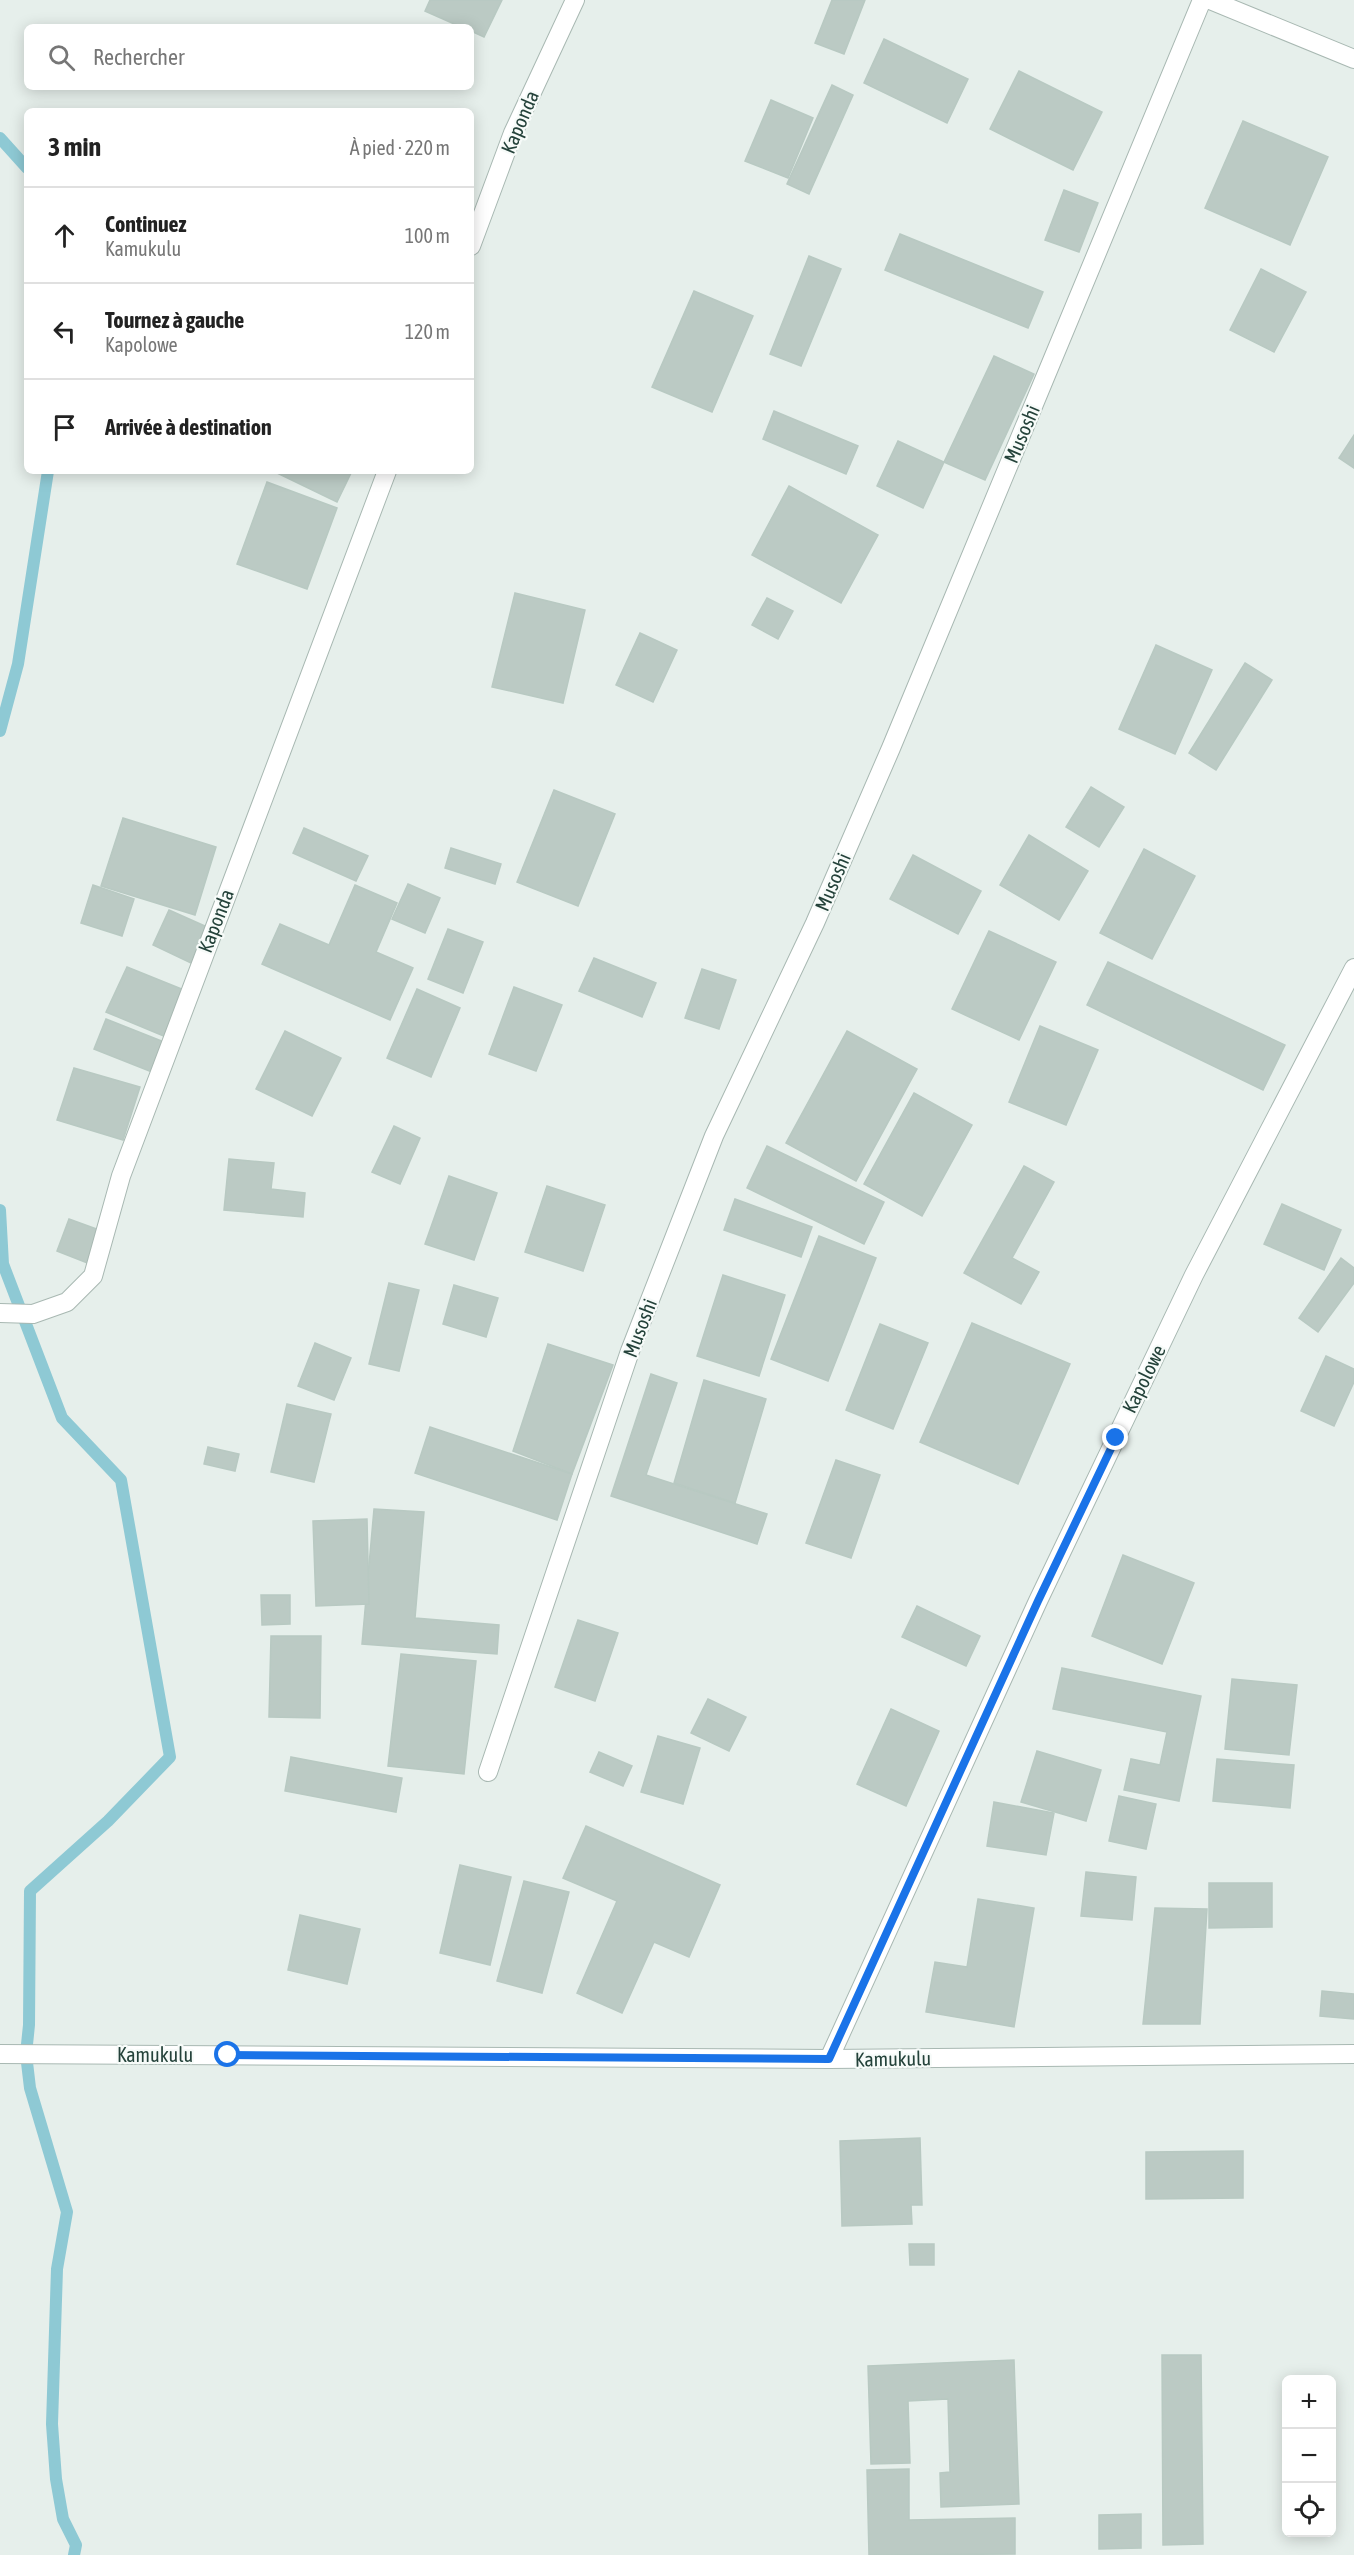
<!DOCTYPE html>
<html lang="fr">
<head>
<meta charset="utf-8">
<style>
	:root { --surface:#fff; --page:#f6f6f6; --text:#222; --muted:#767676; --line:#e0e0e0 }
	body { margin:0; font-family:"Asap Condensed",sans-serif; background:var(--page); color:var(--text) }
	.controls { position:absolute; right:18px; bottom:18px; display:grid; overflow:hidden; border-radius:9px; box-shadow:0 3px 15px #0003 }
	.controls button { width:54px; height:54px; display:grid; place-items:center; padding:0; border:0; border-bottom:2px solid var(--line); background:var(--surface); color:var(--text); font:30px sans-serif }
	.stop { position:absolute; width:18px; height:18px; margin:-14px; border:4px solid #1a73e8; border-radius:50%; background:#fff }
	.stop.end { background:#1a73e8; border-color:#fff; box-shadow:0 2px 6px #0008 }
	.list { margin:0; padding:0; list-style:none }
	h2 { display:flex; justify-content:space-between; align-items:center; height:78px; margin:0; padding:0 24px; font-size:26px }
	h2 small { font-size:20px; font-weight:400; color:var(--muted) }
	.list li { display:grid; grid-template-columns:39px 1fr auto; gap:18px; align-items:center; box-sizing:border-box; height:96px; padding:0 24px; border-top:2px solid var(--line) }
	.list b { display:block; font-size:22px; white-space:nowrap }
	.list p { margin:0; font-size:20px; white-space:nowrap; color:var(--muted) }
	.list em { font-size:20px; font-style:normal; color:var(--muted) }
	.icon { flex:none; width:33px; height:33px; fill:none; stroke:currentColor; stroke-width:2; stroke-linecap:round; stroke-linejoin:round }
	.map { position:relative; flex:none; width:1354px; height:2555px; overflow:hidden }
	.search { position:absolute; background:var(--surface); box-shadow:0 3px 15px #0003; left:24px; top:24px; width:450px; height:66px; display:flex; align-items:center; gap:15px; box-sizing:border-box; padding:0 21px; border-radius:9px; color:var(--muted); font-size:22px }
	.panel { position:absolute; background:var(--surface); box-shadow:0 3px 15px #0003; left:24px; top:108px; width:450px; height:366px; border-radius:9px }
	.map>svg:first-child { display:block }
</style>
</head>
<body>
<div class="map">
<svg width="1354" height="2555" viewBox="0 0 1354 2555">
	<rect width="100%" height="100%" fill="#e6efeb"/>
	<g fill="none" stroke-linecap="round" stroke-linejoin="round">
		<g stroke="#8ec9d4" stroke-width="12">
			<polyline points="0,138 27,168"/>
			<polyline points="0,731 18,664 48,471"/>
			<polyline points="0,1210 3,1264 62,1418 121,1480 170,1757 108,1821 30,1891 29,2025 26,2054 30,2088 67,2212 57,2269 52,2424 56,2479 63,2519 76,2545 74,2555"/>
		</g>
	</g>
	<g fill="#bbcac4" stroke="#b8c9c2" stroke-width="1.5">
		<polygon points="430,0 502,0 484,37 471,31 471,27 461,27 425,11"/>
		<polygon points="832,0 865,0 844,54 815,43"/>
		<polygon points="884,39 968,79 947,123 864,83"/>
		<polygon points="1019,71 1102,112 1073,170 990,129"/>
		<polygon points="832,85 853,95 809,194 787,184"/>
		<polygon points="771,100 813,118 788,178 745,161"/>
		<polygon points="1243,121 1328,157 1290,245 1205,208"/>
		<polygon points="1064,190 1098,203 1079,252 1045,240"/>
		<polygon points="900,234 1043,292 1028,328 885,270"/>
		<polygon points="809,256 841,269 801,366 770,354"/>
		<polygon points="1261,269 1306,292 1274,352 1230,330"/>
		<polygon points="694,291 753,316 712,412 652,387"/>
		<polygon points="994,356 1034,374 985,480 944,462"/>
		<polygon points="774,411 858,446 846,474 763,439"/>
		<polygon points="1354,435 1354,468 1339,458"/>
		<polygon points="898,441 944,462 923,508 877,486"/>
		<polygon points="273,471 352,471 337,502"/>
		<polygon points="267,482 337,508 307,589 237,564"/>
		<polygon points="789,486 878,535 841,603 752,555"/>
		<polygon points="515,593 585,610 563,703 492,687"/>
		<polygon points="767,598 793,611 778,639 752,625"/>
		<polygon points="640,633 677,650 653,702 616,685"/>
		<polygon points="1156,645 1212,670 1175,754 1119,729"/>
		<polygon points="1245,663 1272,680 1216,770 1189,753"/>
		<polygon points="1091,787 1124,807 1099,847 1066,827"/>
		<polygon points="554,790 615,814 578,906 517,882"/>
		<polygon points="123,818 216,847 195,915 101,886"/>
		<polygon points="304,828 368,856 356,881 293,853"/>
		<polygon points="1029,835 1088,871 1059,920 1000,885"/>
		<polygon points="451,848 501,864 495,884 445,868"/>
		<polygon points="1144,849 1195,876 1152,959 1100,933"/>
		<polygon points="913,855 981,891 958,934 890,899"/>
		<polygon points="408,884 440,898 425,933 392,919"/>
		<polygon points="93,885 134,899 122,936 81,923"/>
		<polygon points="355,885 397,903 376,952 413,968 390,1020 262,964 280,924 329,945"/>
		<polygon points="169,910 207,927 191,963 153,945"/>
		<polygon points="448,929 483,942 463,993 428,979"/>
		<polygon points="989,931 1056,962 1019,1040 952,1009"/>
		<polygon points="594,958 656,983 642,1017 579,991"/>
		<polygon points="1108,962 1285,1045 1263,1090 1087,1005"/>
		<polygon points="127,967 184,990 166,1037 106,1012"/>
		<polygon points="702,969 736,980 719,1029 685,1018"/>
		<polygon points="514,987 562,1005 536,1071 489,1054"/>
		<polygon points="417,989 460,1008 431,1077 387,1058"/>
		<polygon points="106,1019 164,1042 152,1072 94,1049"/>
		<polygon points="1040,1026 1098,1050 1066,1125 1009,1102"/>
		<polygon points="285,1031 341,1058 312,1116 256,1089"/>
		<polygon points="847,1031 917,1069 856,1181 786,1143"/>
		<polygon points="74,1068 140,1087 123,1140 57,1120"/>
		<polygon points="914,1093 972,1125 922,1216 864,1184"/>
		<polygon points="394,1126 420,1138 400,1184 372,1172"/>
		<polygon points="767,1146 884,1202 864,1244 747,1188"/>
		<polygon points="229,1159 274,1163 271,1189 305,1193 303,1217 224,1210"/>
		<polygon points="1024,1166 1054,1182 1012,1258 1039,1272 1021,1304 964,1273"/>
		<polygon points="449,1176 497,1193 474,1260 425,1244"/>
		<polygon points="547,1186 605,1205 583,1271 525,1252"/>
		<polygon points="735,1199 812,1227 801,1257 724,1230"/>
		<polygon points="1282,1204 1341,1230 1324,1270 1264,1244"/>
		<polygon points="69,1219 102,1231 90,1264 57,1251"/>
		<polygon points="819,1236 876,1258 828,1381 771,1359"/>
		<polygon points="1341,1258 1354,1268 1354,1283 1318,1332 1299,1318"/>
		<polygon points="723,1275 785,1295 759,1376 697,1356"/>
		<polygon points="389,1283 419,1290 399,1371 369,1364"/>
		<polygon points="454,1285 498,1298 486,1337 443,1324"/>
		<polygon points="972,1323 1070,1364 1018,1484 920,1442"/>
		<polygon points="880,1324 928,1343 893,1429 846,1410"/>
		<polygon points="315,1343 351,1358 334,1400 298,1386"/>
		<polygon points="548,1344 613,1365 572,1474 513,1451"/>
		<polygon points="1326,1356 1354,1369 1354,1382 1334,1426 1301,1411"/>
		<polygon points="651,1374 677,1383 646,1475 767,1514 757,1544 611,1496"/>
		<polygon points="704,1380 766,1399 735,1503 674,1483"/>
		<polygon points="287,1404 331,1414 314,1482 271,1472"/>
		<polygon points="430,1427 572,1474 557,1520 415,1473"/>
		<polygon points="208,1447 239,1454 235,1471 204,1464"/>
		<polygon points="836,1460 880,1475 851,1558 806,1543"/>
		<polygon points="374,1509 424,1512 415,1618 499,1625 497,1654 362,1644"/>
		<polygon points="367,1519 369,1604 316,1606 313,1521"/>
		<polygon points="1123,1555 1194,1583 1162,1664 1092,1636"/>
		<polygon points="261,1595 290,1595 290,1624 262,1625"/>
		<polygon points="917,1606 980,1636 966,1666 902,1637"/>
		<polygon points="578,1620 618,1633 595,1701 555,1687"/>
		<polygon points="271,1636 321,1636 320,1718 269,1717"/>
		<polygon points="401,1654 476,1661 464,1774 388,1766"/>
		<polygon points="1062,1668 1201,1696 1179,1801 1124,1790 1131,1759 1160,1765 1167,1732 1053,1709"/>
		<polygon points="1232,1679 1297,1685 1289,1755 1225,1749"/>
		<polygon points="708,1699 746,1717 729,1751 691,1733"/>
		<polygon points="891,1709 939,1731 906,1806 857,1784"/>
		<polygon points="658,1736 700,1748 683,1804 641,1792"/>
		<polygon points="1037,1751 1101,1770 1086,1821 1021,1802"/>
		<polygon points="599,1752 632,1766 623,1786 590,1772"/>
		<polygon points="291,1757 402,1778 396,1812 285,1791"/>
		<polygon points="1217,1759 1294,1765 1290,1808 1213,1801"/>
		<polygon points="1119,1796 1156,1804 1146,1849 1109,1841"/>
		<polygon points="994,1802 1054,1813 1046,1855 987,1846"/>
		<polygon points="586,1826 720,1885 689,1957 654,1942 622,2013 577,1993 617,1901 563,1878"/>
		<polygon points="460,1865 511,1877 490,1965 440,1953"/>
		<polygon points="1086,1872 1136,1877 1132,1920 1081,1916"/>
		<polygon points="524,1881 569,1892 542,1993 497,1981"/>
		<polygon points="1209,1883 1272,1883 1272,1927 1209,1928"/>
		<polygon points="978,1899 1034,1908 1014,2027 926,2012 935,1962 967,1967"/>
		<polygon points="1155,1908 1207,1909 1200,2024 1143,2024"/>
		<polygon points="300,1915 360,1929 347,1984 288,1970"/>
		<polygon points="1322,1991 1354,1994 1354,2019 1320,2016"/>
		<polygon points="920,2138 922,2205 911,2205 912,2224 842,2226 840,2141"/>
		<polygon points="1243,2151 1243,2198 1146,2199 1146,2152"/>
		<polygon points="909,2244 934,2244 934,2265 910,2265"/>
		<polygon points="1162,2355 1201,2355 1203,2544 1163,2545"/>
		<polygon points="1014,2360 1019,2504 941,2507 940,2473 950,2472 948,2399 908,2401 910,2463 871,2464 868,2366"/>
		<polygon points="909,2469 909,2520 1015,2518 1015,2554 869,2555 867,2470"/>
		<polygon points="1141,2514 1141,2548 1099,2549 1099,2515"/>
	</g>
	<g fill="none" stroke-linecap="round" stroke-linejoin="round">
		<g stroke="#a8b8b2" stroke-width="20">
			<g id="minor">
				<polyline points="1210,0 1354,59"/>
				<polyline points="471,246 513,133 575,0"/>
				<polyline points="0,1313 33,1314 67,1302 93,1276 121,1176 387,471"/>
				<polyline points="488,1772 630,1351 714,1136 815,923 891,748 1202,0"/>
				<polyline points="0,2054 829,2059 1354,2054"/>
				<polyline points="829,2059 1038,1601 1194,1275 1354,968"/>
			</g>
		</g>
		<use href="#minor" stroke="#fff" stroke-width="18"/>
	</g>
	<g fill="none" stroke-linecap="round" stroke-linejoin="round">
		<polyline stroke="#1a73e8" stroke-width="8" points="228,2055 829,2059 1038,1601 1116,1438"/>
	</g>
	<g text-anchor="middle" stroke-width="4.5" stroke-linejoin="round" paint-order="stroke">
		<g font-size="20" fill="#24423a" stroke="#f7fbf9">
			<text transform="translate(520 122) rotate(-67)" y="7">Kaponda</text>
			<text transform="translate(1022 434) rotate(-67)" y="7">Musoshi</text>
			<text transform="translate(833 882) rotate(-67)" y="7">Musoshi</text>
			<text transform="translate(216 921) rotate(-69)" y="7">Kaponda</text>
			<text transform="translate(640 1328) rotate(-69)" y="7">Musoshi</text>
			<text transform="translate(1144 1379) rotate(-64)" y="7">Kapolowe</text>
			<text x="155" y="2062">Kamukulu</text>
			<text transform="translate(893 2059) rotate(-1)" y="7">Kamukulu</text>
		</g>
	</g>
</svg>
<div class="controls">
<button>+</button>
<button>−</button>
<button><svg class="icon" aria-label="locate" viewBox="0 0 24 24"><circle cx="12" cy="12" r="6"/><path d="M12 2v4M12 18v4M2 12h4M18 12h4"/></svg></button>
</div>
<div class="stop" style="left:228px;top:2055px"></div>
<div class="stop end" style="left:1116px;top:1438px"></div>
<div class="search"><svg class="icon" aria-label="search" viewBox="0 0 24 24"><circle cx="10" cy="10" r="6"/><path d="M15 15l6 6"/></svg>Rechercher</div>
<section class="panel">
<h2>3 min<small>À pied · 220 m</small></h2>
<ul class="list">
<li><svg class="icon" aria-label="ahead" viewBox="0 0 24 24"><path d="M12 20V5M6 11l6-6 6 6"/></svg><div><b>Continuez</b><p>Kamukulu</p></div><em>100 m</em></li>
<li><svg class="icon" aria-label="left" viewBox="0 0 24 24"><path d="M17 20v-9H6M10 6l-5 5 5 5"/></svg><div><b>Tournez à gauche</b><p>Kapolowe</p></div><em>120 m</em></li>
<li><svg class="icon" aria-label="arrive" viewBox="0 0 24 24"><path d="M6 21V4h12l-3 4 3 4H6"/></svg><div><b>Arrivée à destination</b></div></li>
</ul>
</section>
</div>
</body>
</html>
